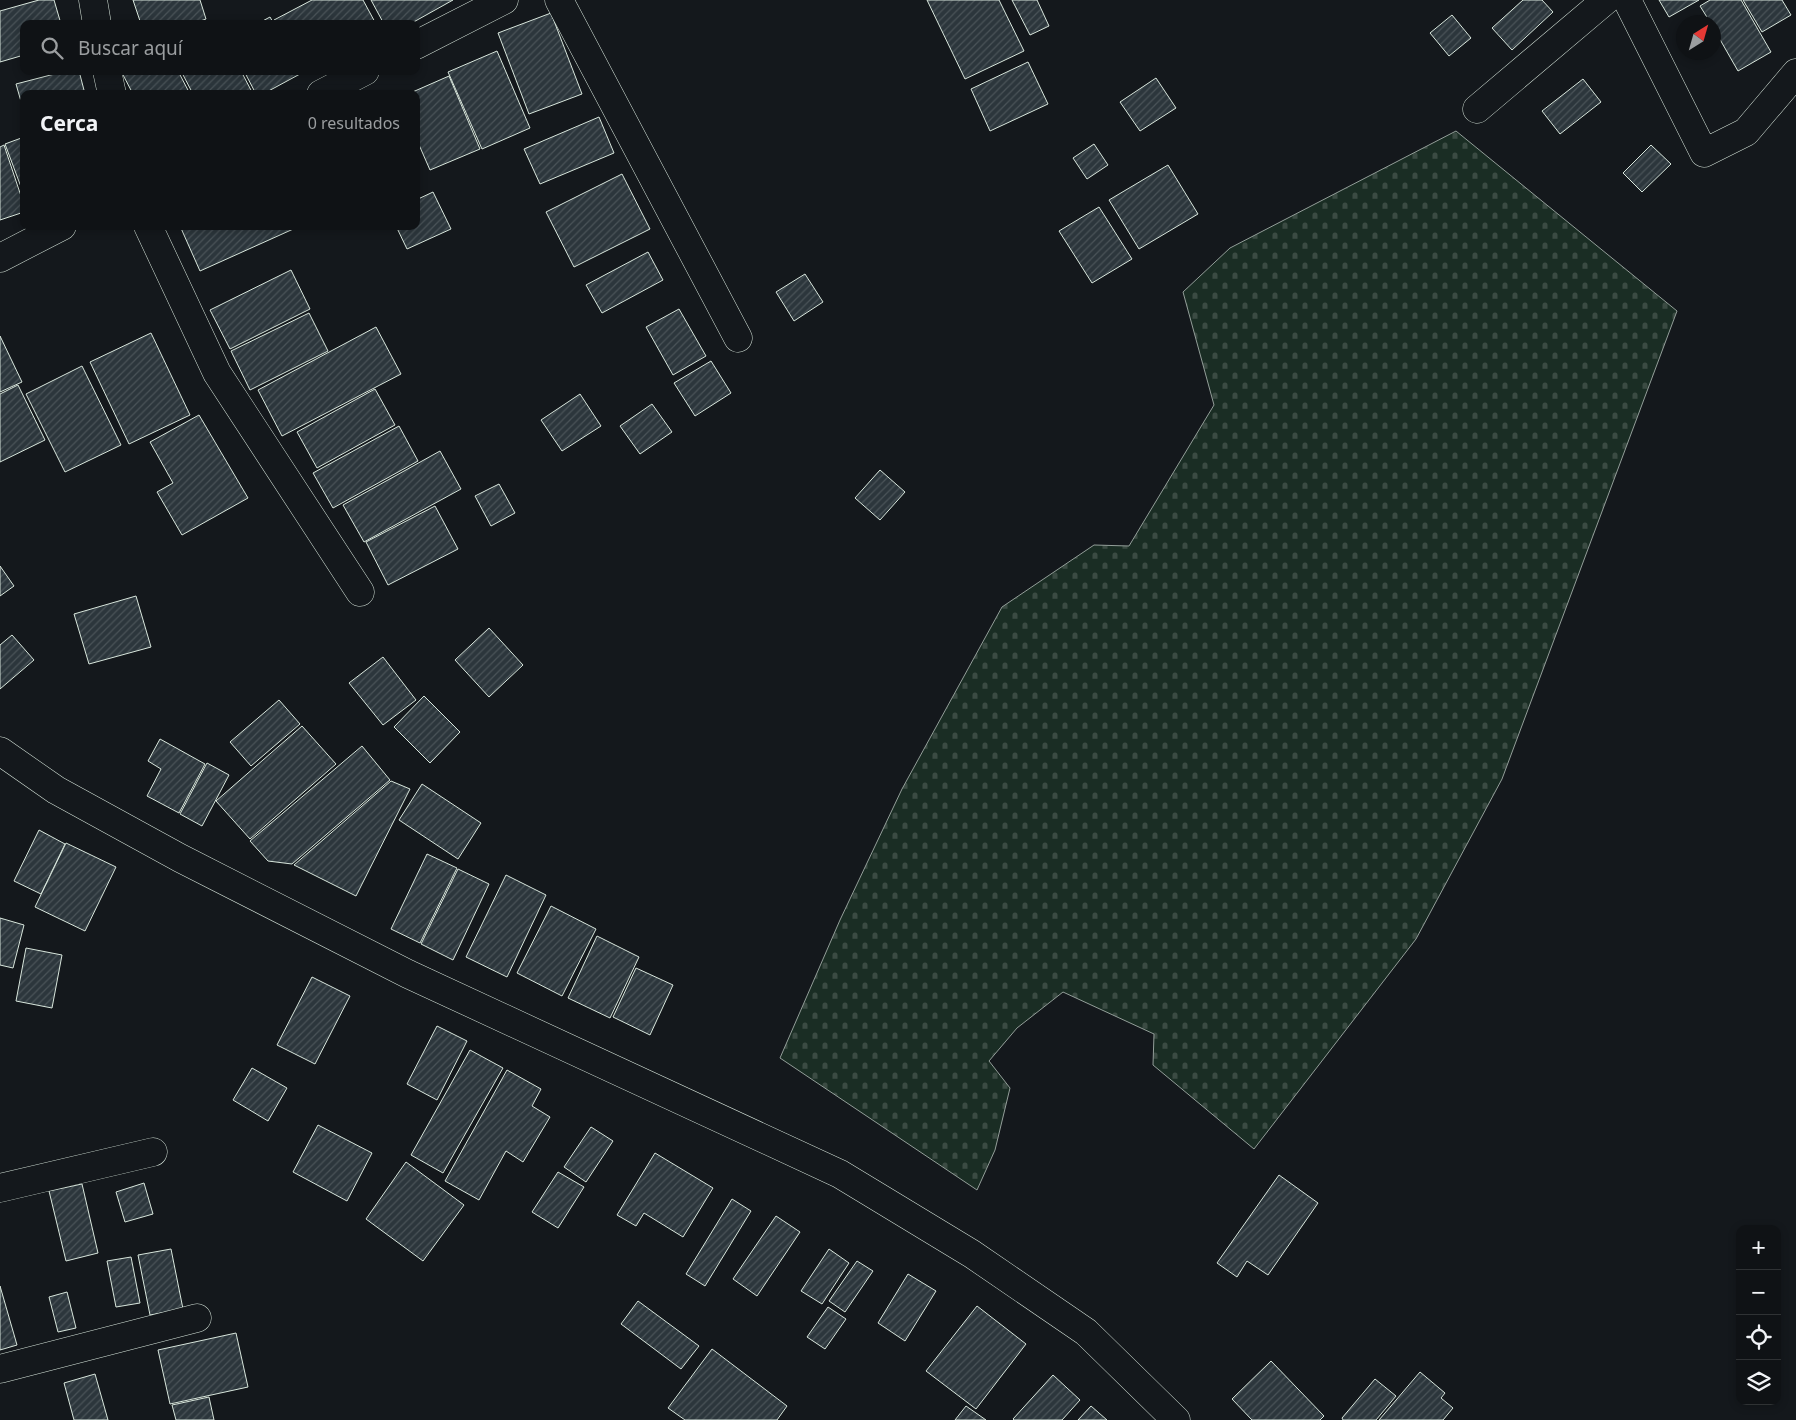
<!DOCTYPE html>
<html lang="es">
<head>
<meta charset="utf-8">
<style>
	:root { --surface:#0f1215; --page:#1d2022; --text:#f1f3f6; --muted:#9b9ea0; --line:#2f3234 }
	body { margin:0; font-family:"Noto Sans",sans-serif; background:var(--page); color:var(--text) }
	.controls { position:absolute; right:15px; bottom:15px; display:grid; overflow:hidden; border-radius:10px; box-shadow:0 2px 8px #0003 }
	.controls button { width:45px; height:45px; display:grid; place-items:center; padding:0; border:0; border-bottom:1px solid var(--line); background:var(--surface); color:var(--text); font:25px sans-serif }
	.compass { position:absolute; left:1676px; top:15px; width:45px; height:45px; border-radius:50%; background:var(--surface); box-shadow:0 2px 8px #0003; rotate:37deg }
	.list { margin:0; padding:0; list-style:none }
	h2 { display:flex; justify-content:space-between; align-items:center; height:65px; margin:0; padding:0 20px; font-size:21px }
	h2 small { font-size:16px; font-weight:400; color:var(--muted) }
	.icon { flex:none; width:28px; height:28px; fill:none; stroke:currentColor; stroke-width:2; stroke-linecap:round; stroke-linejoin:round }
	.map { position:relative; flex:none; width:1796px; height:1420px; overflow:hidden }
	.search { position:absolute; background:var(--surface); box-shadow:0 2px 8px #0003; left:20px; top:20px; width:400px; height:55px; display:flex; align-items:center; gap:12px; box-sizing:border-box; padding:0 18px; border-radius:10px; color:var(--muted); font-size:19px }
	.panel { position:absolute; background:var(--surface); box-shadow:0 2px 8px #0003; left:20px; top:90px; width:400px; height:140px; border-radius:10px }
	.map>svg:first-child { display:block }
</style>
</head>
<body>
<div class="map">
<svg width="1796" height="1420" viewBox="0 0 1796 1420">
	<defs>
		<pattern id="cemetery-stones" width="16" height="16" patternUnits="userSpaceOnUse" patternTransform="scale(1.25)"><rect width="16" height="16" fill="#1a2d24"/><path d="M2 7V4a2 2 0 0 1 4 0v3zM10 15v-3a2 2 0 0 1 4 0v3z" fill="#3b4b43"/></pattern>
		<pattern id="building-hatch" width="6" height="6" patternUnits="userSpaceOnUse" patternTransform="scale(1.25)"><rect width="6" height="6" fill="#2c363c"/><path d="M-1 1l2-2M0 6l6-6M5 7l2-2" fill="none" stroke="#4a5358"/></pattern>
	</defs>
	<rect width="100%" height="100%" fill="#14181c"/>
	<polygon fill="url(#cemetery-stones)" stroke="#939e99" points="1456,131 1677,311 1502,779 1416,939 1254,1149 1153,1065 1154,1034 1063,992 1017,1028 989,1061 1010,1088 995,1150 977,1190 780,1058 840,920 902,789 1002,607 1094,545 1129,546 1214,405 1183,292 1230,248"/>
	<g fill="url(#building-hatch)" stroke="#d8e6dc">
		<polygon points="39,0 54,0 61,24 24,24 24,55 0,62 0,11"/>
		<polygon points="133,0 200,0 206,19 192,24 141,24"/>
		<polygon points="312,0 363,0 376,24 275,24 274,20"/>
		<polygon points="371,0 453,0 410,24 384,24"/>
		<polygon points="927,0 999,0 1024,51 965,79"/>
		<polygon points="1012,0 1037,0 1049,26 1030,35"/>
		<polygon points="1523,0 1542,0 1553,12 1512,50 1492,28"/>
		<polygon points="1659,0 1699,0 1669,17"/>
		<polygon points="1710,0 1741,0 1771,52 1738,71 1714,29 1714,22 1710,22 1700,6"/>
		<polygon points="1743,0 1782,0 1791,15 1762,32"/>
		<polygon points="551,13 582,94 529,114 498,33"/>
		<polygon points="1452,15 1471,38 1449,56 1430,33"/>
		<polygon points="270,17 274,24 257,24"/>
		<polygon points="497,51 530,128 482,149 448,72"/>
		<polygon points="1028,62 1048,104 990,131 971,89"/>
		<polygon points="66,71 79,71 85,94 24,94 24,112 16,84"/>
		<polygon points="121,71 178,71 190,94 133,94"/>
		<polygon points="181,71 241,71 253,94 193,94"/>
		<polygon points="244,71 299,71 300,74 263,94 256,94"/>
		<polygon points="449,76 480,149 430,170 416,138 416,94 408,94"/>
		<polygon points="1156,78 1176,108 1140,131 1120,102"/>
		<polygon points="1583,79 1601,102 1560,134 1542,111"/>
		<polygon points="599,117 614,153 540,184 524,149"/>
		<polygon points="24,137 24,195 5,144"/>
		<polygon points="1094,144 1108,165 1087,179 1073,158"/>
		<polygon points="4,145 24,205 24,212 0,220 0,147"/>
		<polygon points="1651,145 1671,164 1642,192 1623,173"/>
		<polygon points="1168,165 1198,214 1139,249 1109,200"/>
		<polygon points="622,174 650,229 574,267 546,212"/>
		<polygon points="433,192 451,229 407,249 396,226 416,226 416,200"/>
		<polygon points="1099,207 1132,259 1092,283 1059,231"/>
		<polygon points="180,226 300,226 200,271"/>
		<polygon points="648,252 663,280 602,313 586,285"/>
		<polygon points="291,270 310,309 230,349 210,310"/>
		<polygon points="805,274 823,302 794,321 776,292"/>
		<polygon points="679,309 706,356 673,375 646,327"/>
		<polygon points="309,313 328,351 250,390 231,351"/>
		<polygon points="376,327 401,374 282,436 258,390"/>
		<polygon points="151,333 190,415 129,444 90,362"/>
		<polygon points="0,336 22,382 0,392"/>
		<polygon points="711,361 731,393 695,416 674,383"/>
		<polygon points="82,366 121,445 65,472 26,394"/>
		<polygon points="18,385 45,440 0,462 0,394"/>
		<polygon points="375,389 395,425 317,468 297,432"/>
		<polygon points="580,394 601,426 562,451 541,420"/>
		<polygon points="652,404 672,432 640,454 620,426"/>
		<polygon points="199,415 248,498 182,535 157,492 173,483 150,442"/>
		<polygon points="399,426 418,461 333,508 313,473"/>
		<polygon points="440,451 461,489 364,542 343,505"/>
		<polygon points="880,470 905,492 880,520 855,498"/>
		<polygon points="499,484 515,513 491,526 475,496"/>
		<polygon points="435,506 458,549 388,585 366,542"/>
		<polygon points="0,566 14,586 0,596"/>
		<polygon points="136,596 151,647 89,664 74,614"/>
		<polygon points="489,628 523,665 489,697 455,660"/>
		<polygon points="12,635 34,660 0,689 0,645"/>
		<polygon points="383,657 416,700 383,725 349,683"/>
		<polygon points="424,696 460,732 430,763 394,727"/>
		<polygon points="279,700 300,724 251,766 230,742"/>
		<polygon points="302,726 336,764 250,839 216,801"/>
		<polygon points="160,739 205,764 179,813 147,796 161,769 148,761"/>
		<polygon points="362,746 390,780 292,864 268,861 250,841"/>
		<polygon points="207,763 229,775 202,826 180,814"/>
		<polygon points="391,781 410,789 356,896 294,865"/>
		<polygon points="422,784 481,823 458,859 399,820"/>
		<polygon points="39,830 65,844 41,894 14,881"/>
		<polygon points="66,843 116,867 85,931 35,907"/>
		<polygon points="427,854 457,868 420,943 391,929"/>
		<polygon points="458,869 489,884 453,960 421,944"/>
		<polygon points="506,875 546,895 507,977 466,957"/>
		<polygon points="551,906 596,929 562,996 517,973"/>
		<polygon points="0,918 24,925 13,968 0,965"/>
		<polygon points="597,936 639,957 610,1018 568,998"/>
		<polygon points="26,948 62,955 52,1008 16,1001"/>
		<polygon points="636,968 673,985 650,1035 613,1017"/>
		<polygon points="312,977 350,996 315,1064 277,1045"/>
		<polygon points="437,1026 467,1041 437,1100 407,1084"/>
		<polygon points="470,1050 503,1068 443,1173 411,1155"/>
		<polygon points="252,1068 287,1088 268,1121 233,1100"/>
		<polygon points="507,1070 541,1089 532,1106 550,1117 523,1162 506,1151 479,1200 445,1181"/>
		<polygon points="318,1125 372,1153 347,1201 293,1172"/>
		<polygon points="591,1127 613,1141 586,1182 564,1167"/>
		<polygon points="655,1153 713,1188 683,1237 644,1213 636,1226 617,1215"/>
		<polygon points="406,1162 464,1205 423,1261 366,1219"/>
		<polygon points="558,1172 584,1187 558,1228 532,1212"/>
		<polygon points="1279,1175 1318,1203 1268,1275 1247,1261 1237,1277 1217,1263"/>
		<polygon points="144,1183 153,1214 125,1222 116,1192"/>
		<polygon points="82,1184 98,1253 66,1261 49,1191"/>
		<polygon points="732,1199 751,1211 705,1286 686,1274"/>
		<polygon points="776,1216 800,1232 757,1296 733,1279"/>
		<polygon points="171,1249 183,1309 150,1315 138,1255"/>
		<polygon points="829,1249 849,1263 822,1304 801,1291"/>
		<polygon points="131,1257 140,1303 116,1307 107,1261"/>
		<polygon points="857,1261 873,1271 845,1312 829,1301"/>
		<polygon points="908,1274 936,1291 905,1341 878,1323"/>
		<polygon points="0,1286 17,1345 0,1350"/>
		<polygon points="67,1292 76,1328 58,1332 49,1297"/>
		<polygon points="638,1301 699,1346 681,1369 621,1324"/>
		<polygon points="977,1306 1026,1344 976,1409 926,1371"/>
		<polygon points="828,1307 846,1319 825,1349 807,1337"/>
		<polygon points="236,1333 248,1387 170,1404 158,1350"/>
		<polygon points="712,1349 787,1406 777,1420 685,1420 668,1408"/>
		<polygon points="1271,1361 1324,1416 1320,1420 1252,1420 1232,1399"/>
		<polygon points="1420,1372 1445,1393 1441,1398 1453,1408 1443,1420 1379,1420"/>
		<polygon points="95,1374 108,1420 74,1420 64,1383"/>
		<polygon points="1053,1375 1080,1400 1062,1420 1014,1420 1013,1419"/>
		<polygon points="1375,1379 1396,1396 1376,1420 1343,1420 1342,1418"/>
		<polygon points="209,1397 214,1420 176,1420 172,1405"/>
		<polygon points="966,1406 986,1420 955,1420"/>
		<polygon points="1091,1406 1107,1420 1078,1420"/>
	</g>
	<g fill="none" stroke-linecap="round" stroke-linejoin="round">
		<g stroke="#d8e6dc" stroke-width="29">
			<g id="minor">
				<polyline points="93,0 97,24"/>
				<polyline points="559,0 738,338"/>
				<polyline points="1627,0 1704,153 1746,132 1796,73"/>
				<polyline points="416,45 504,0"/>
				<polyline points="107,71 112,94"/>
				<polyline points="321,94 365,71"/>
				<polyline points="1477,109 1606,0"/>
				<polyline points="148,226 217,373 360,592"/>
				<polyline points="0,258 62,226"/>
				<polyline points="0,1188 153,1152"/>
				<polyline points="0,1369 197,1318"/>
			</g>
		</g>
		<g stroke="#d8e6dc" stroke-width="29">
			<polyline id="major" points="0,751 56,790 180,858 408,974 840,1174 972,1254 1086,1332 1176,1420"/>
		</g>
		<use href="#minor" stroke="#14181c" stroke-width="28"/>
		<use href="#major" stroke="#14181c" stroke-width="28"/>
	</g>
</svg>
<div class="controls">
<button>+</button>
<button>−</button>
<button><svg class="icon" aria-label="locate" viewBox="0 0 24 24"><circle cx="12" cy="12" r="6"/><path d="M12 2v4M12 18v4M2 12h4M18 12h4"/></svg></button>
<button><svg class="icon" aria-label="layers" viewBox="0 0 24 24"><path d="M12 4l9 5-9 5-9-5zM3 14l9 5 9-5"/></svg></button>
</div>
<svg class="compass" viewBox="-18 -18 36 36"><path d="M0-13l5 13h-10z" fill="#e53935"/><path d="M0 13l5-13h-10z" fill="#9b9ea0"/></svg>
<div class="search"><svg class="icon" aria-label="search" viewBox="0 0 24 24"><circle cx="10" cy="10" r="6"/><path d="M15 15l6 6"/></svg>Buscar aquí</div>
<section class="panel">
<h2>Cerca<small>0 resultados</small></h2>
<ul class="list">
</ul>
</section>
</div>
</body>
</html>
